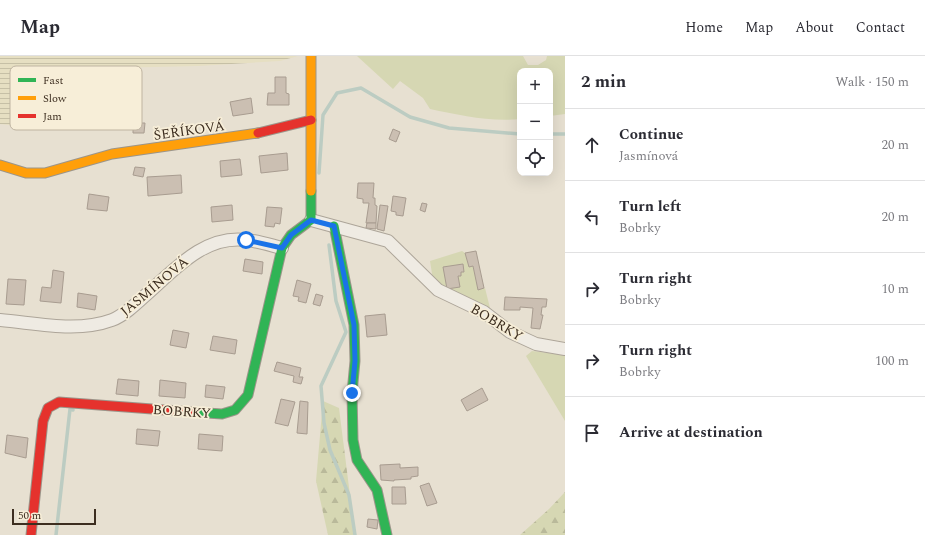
<!DOCTYPE html>
<html lang="en">
<head>
<meta charset="utf-8">
<style>
	:root { --surface:#fff; --page:#f2f2f3; --text:#2b2b33; --muted:#7c7c81; --line:#e1e1e2 }
	body { margin:0; font-family:Spectral,serif; background:var(--page); color:var(--text) }
	.controls { position:absolute; right:12px; top:12px; display:grid; overflow:hidden; border-radius:8px; box-shadow:0 4px 16px #0002 }
	.controls button { width:36px; height:36px; display:grid; place-items:center; padding:0; border:0; border-bottom:1px solid var(--line); background:var(--surface); color:var(--text); font:20px sans-serif }
	.scale { position:absolute; left:12px; bottom:10px; width:84px; box-sizing:border-box; padding-left:4px; border:2px solid #3d2e20; border-top:0; font-size:11px; line-height:14px; white-space:nowrap; color:#3d2e20; -webkit-text-stroke:3px #f7eed8; paint-order:stroke }
	.stop { position:absolute; width:12px; height:12px; margin:-9px; border:3px solid #1a73e8; border-radius:50%; background:#fff }
	.stop.end { background:#1a73e8; border-color:#fff; box-shadow:0 1px 4px #0008 }
	.list { margin:0; padding:0; list-style:none }
	h2 { display:flex; justify-content:space-between; align-items:center; height:52px; margin:0; padding:0 16px; font-size:17px }
	h2 small { font-size:13px; font-weight:400; color:var(--muted) }
	.list li { display:grid; grid-template-columns:26px 1fr auto; gap:12px; align-items:center; box-sizing:border-box; height:72px; padding:0 16px; border-top:1px solid var(--line) }
	.list b { display:block; font-size:15px; white-space:nowrap }
	.list p { margin:0; font-size:13px; white-space:nowrap; color:var(--muted) }
	.list em { font-size:13px; font-style:normal; color:var(--muted) }
	.icon { flex:none; width:22px; height:22px; fill:none; stroke:currentColor; stroke-width:2; stroke-linecap:round; stroke-linejoin:round }
	.map { position:relative; flex:none; width:565px; height:479px; overflow:hidden }
	header { display:flex; align-items:center; gap:24px; box-sizing:border-box; height:56px; padding:0 20px; background:var(--surface); border-bottom:1px solid var(--line) }
	header strong { font-size:19px }
	nav { display:flex; gap:22px; margin-inline-start:auto; font-size:14px }
	main { display:flex }
	aside { flex:1; background:var(--surface) }
	.map>svg:first-child { display:block }
</style>
</head>
<body>
<header>
<strong>Map</strong>
<nav><a>Home</a><a>Map</a><a>About</a><a>Contact</a></nav>
</header>
<main>
<div class="map">
<svg width="565" height="479" viewBox="0 0 565 479">
	<defs>
		<pattern id="farmland-rules" width="6" height="5" patternUnits="userSpaceOnUse"><rect width="6" height="5" fill="#e6dfc2"/><path d="M0 2.5h6" fill="none" stroke="#c6c0a6"/></pattern>
		<pattern id="forest-firs" width="22" height="20" patternUnits="userSpaceOnUse"><rect width="22" height="20" fill="#d6d7b3"/><path d="M5 1l3.5 6h-7zM16 11l3.5 6h-7z" fill="#b9b99a"/></pattern>
	</defs>
	<rect width="100%" height="100%" fill="#e7e0d1"/>
	<polygon fill="url(#farmland-rules)" points="0,0 298,0 280,5 199,10 65,13 61,47 58,56 53,62 37,70 17,70 0,68"/>
	<g fill="#d6d7b3">
		<path d="M357,0H523L528,9H538L546,4L547,0H565V58L550,60V15H520V63C489,66 459,59 430,53L423,42L400,25L393,33Z"/>
		<polygon points="462,195 465,197 469,210 473,210 478,233 485,232 490,252 446,234 433,224 430,205"/>
		<polygon points="532,295 565,299 565,365 526,300"/>
	</g>
	<g fill="url(#forest-firs)">
		<polygon points="323,345 339,352 355,479 328,479 316,425"/>
		<polygon points="565,436 565,479 520,479 549,453"/>
	</g>
	<g fill="none" stroke-linecap="round" stroke-linejoin="round">
		<g stroke="#bcccc2" stroke-width="3.5">
			<polyline points="550,78 565,78"/>
			<polyline points="319,117 323,59 337,37 361,32 410,61 449,72 520,78"/>
			<polyline points="329,189 336,245 346,276 321,330 324,367 330,394 349,439 355,479"/>
			<polyline points="56,479 70,353 73,354"/>
		</g>
	</g>
	<g fill="#cbbfb2" stroke="#a89c90">
		<polygon points="275,21 286,21 286,37 289,38 289,49 267,49 268,37 275,37"/>
		<polygon points="251,42 253,57 233,60 230,46"/>
		<polygon points="133,67 145,67 144,77 133,77"/>
		<polygon points="393,73 400,76 396,86 389,83"/>
		<polygon points="287,97 288,114 261,117 259,100"/>
		<polygon points="240,103 242,119 221,121 220,105"/>
		<polygon points="135,111 145,112 143,121 133,119"/>
		<polygon points="181,119 182,137 148,140 147,121"/>
		<polygon points="358,127 374,127 373,142 375,142 375,149 377,150 376,167 366,167 369,147 363,147 363,143 357,142"/>
		<polygon points="89,138 109,141 107,155 87,153"/>
		<polygon points="393,140 406,142 403,160 396,159 396,156 391,155"/>
		<polygon points="422,147 427,148 425,156 420,154"/>
		<polygon points="232,149 233,164 212,166 211,151"/>
		<polygon points="380,149 388,150 384,175 377,173"/>
		<polygon points="267,151 282,152 280,168 275,167 274,171 265,170"/>
		<polygon points="367,167 376,167 376,173 366,172"/>
		<polygon points="476,195 484,232 478,234 473,210 469,211 465,197"/>
		<polygon points="245,203 263,206 262,218 243,215"/>
		<polygon points="463,208 464,216 461,216 461,220 458,220 460,231 447,233 443,211"/>
		<polygon points="53,214 64,216 61,247 40,245 42,231 51,232"/>
		<polygon points="8,223 26,224 24,249 6,248"/>
		<polygon points="297,224 311,228 306,247 298,245 299,241 293,240"/>
		<polygon points="78,237 97,240 95,254 77,251"/>
		<polygon points="316,238 323,240 320,250 313,248"/>
		<polygon points="505,241 547,243 546,251 542,251 541,259 543,259 540,273 531,272 533,252 520,251 520,254 504,254"/>
		<polygon points="385,258 387,279 367,281 365,260"/>
		<polygon points="173,274 189,277 186,292 170,289"/>
		<polygon points="213,280 237,284 235,298 210,294"/>
		<polygon points="277,306 301,312 299,321 303,321 301,328 293,326 294,320 274,315"/>
		<polygon points="118,323 139,325 138,340 116,338"/>
		<polygon points="160,324 186,327 185,342 159,340"/>
		<polygon points="206,329 225,331 223,343 205,341"/>
		<polygon points="482,332 488,344 467,355 461,344"/>
		<polygon points="281,343 295,346 288,370 275,367"/>
		<polygon points="300,345 308,346 307,378 297,377"/>
		<polygon points="137,373 160,375 158,390 136,388"/>
		<polygon points="199,378 223,380 222,395 198,393"/>
		<polygon points="7,379 28,382 26,402 5,397"/>
		<polygon points="400,408 400,412 418,411 418,420 411,421 411,423 394,424 394,425 381,424 380,409"/>
		<polygon points="429,427 437,447 427,450 420,430"/>
		<polygon points="392,431 405,431 406,448 392,448"/>
		<polygon points="368,463 378,464 377,473 367,471"/>
	</g>
	<g fill="none" stroke-linecap="round" stroke-linejoin="round">
		<g stroke="#ada599" stroke-width="14">
			<g id="street">
				<polyline points="311,164 388,185 438,234 484,256 510,276 536,288 565,293"/>
				<path d="M0,264C36,267 77,277 112,264C125,259 137,247 148,237C176,212 205,179 246,184C258,185 270,189 282,192"/>
			</g>
		</g>
		<g stroke="#9c958a" stroke-width="11">
			<g id="fast">
				<polyline points="334,170 354,269 355,305 352,337 353,384 357,404 377,434 387,479"/>
				<polyline points="192,356 222,358 235,354 248,339 282,192 291,179 311,164 311,135"/>
			</g>
		</g>
		<g stroke="#9c958a" stroke-width="11">
			<g id="slow">
				<polyline points="311,0 311,135"/>
				<polyline points="0,109 26,117 45,117 112,98 258,77"/>
			</g>
		</g>
		<g stroke="#9c958a" stroke-width="11">
			<g id="jam">
				<polyline points="258,77 311,64"/>
				<polyline points="31,479 43,365 48,352 59,346 192,356"/>
			</g>
		</g>
		<use href="#street" stroke="#efebe3" stroke-width="12"/>
		<use href="#fast" stroke="#30b455" stroke-width="9"/>
		<use href="#slow" stroke="#ff9f0a" stroke-width="9"/>
		<use href="#jam" stroke="#e5322d" stroke-width="9"/>
	</g>
	<g fill="none" stroke-linecap="round" stroke-linejoin="round">
		<polyline stroke="#1a73e8" stroke-width="5" points="246,184 282,192 291,179 311,164 334,170 354,269 355,305 352,337"/>
	</g>
	<g text-anchor="middle" stroke-width="3.5" stroke-linejoin="round" paint-order="stroke">
		<g font-size="14" fill="#3d2e20" stroke="#f7eed8">
			<text transform="translate(189 74) rotate(-8)" y="5">ŠEŘÍKOVÁ</text>
			<text transform="translate(154 230) rotate(-40)" y="5">JASMÍNOVÁ</text>
			<text transform="translate(497 266) rotate(31)" y="5">BOBRKY</text>
			<text transform="translate(182 355) rotate(4)" y="5">BOBRKY</text>
		</g>
	</g>
	<rect x="10" y="10" width="132" height="64" rx="6" fill="#f7eed8" stroke="#bfb4a1" stroke-width="1"/>
	<rect x="18" y="22" width="18" height="4" fill="#30b455"/>
	<rect x="18" y="40" width="18" height="4" fill="#ff9f0a"/>
	<rect x="18" y="58" width="18" height="4" fill="#e5322d"/>
	<g font-size="11" fill="#3d2e20">
		<text x="43" y="28">Fast</text>
		<text x="43" y="46">Slow</text>
		<text x="43" y="64">Jam</text>
	</g>
</svg>
<div class="controls">
<button>+</button>
<button>−</button>
<button><svg class="icon" aria-label="locate" viewBox="0 0 24 24"><circle cx="12" cy="12" r="6"/><path d="M12 2v4M12 18v4M2 12h4M18 12h4"/></svg></button>
</div>
<div class="scale">50 m</div>
<div class="stop" style="left:246px;top:184px"></div>
<div class="stop end" style="left:352px;top:337px"></div>
</div>
<aside>
<h2>2 min<small>Walk · 150 m</small></h2>
<ul class="list">
<li><svg class="icon" aria-label="ahead" viewBox="0 0 24 24"><path d="M12 20V5M6 11l6-6 6 6"/></svg><div><b>Continue</b><p>Jasmínová</p></div><em>20 m</em></li>
<li><svg class="icon" aria-label="left" viewBox="0 0 24 24"><path d="M17 20v-9H6M10 6l-5 5 5 5"/></svg><div><b>Turn left</b><p>Bobrky</p></div><em>20 m</em></li>
<li><svg class="icon" aria-label="right" viewBox="0 0 24 24"><path d="M7 20v-9h11M14 6l5 5-5 5"/></svg><div><b>Turn right</b><p>Bobrky</p></div><em>10 m</em></li>
<li><svg class="icon" aria-label="right" viewBox="0 0 24 24"><path d="M7 20v-9h11M14 6l5 5-5 5"/></svg><div><b>Turn right</b><p>Bobrky</p></div><em>100 m</em></li>
<li><svg class="icon" aria-label="arrive" viewBox="0 0 24 24"><path d="M6 21V4h12l-3 4 3 4H6"/></svg><div><b>Arrive at destination</b></div></li>
</ul>
</aside>
</main>
</body>
</html>
